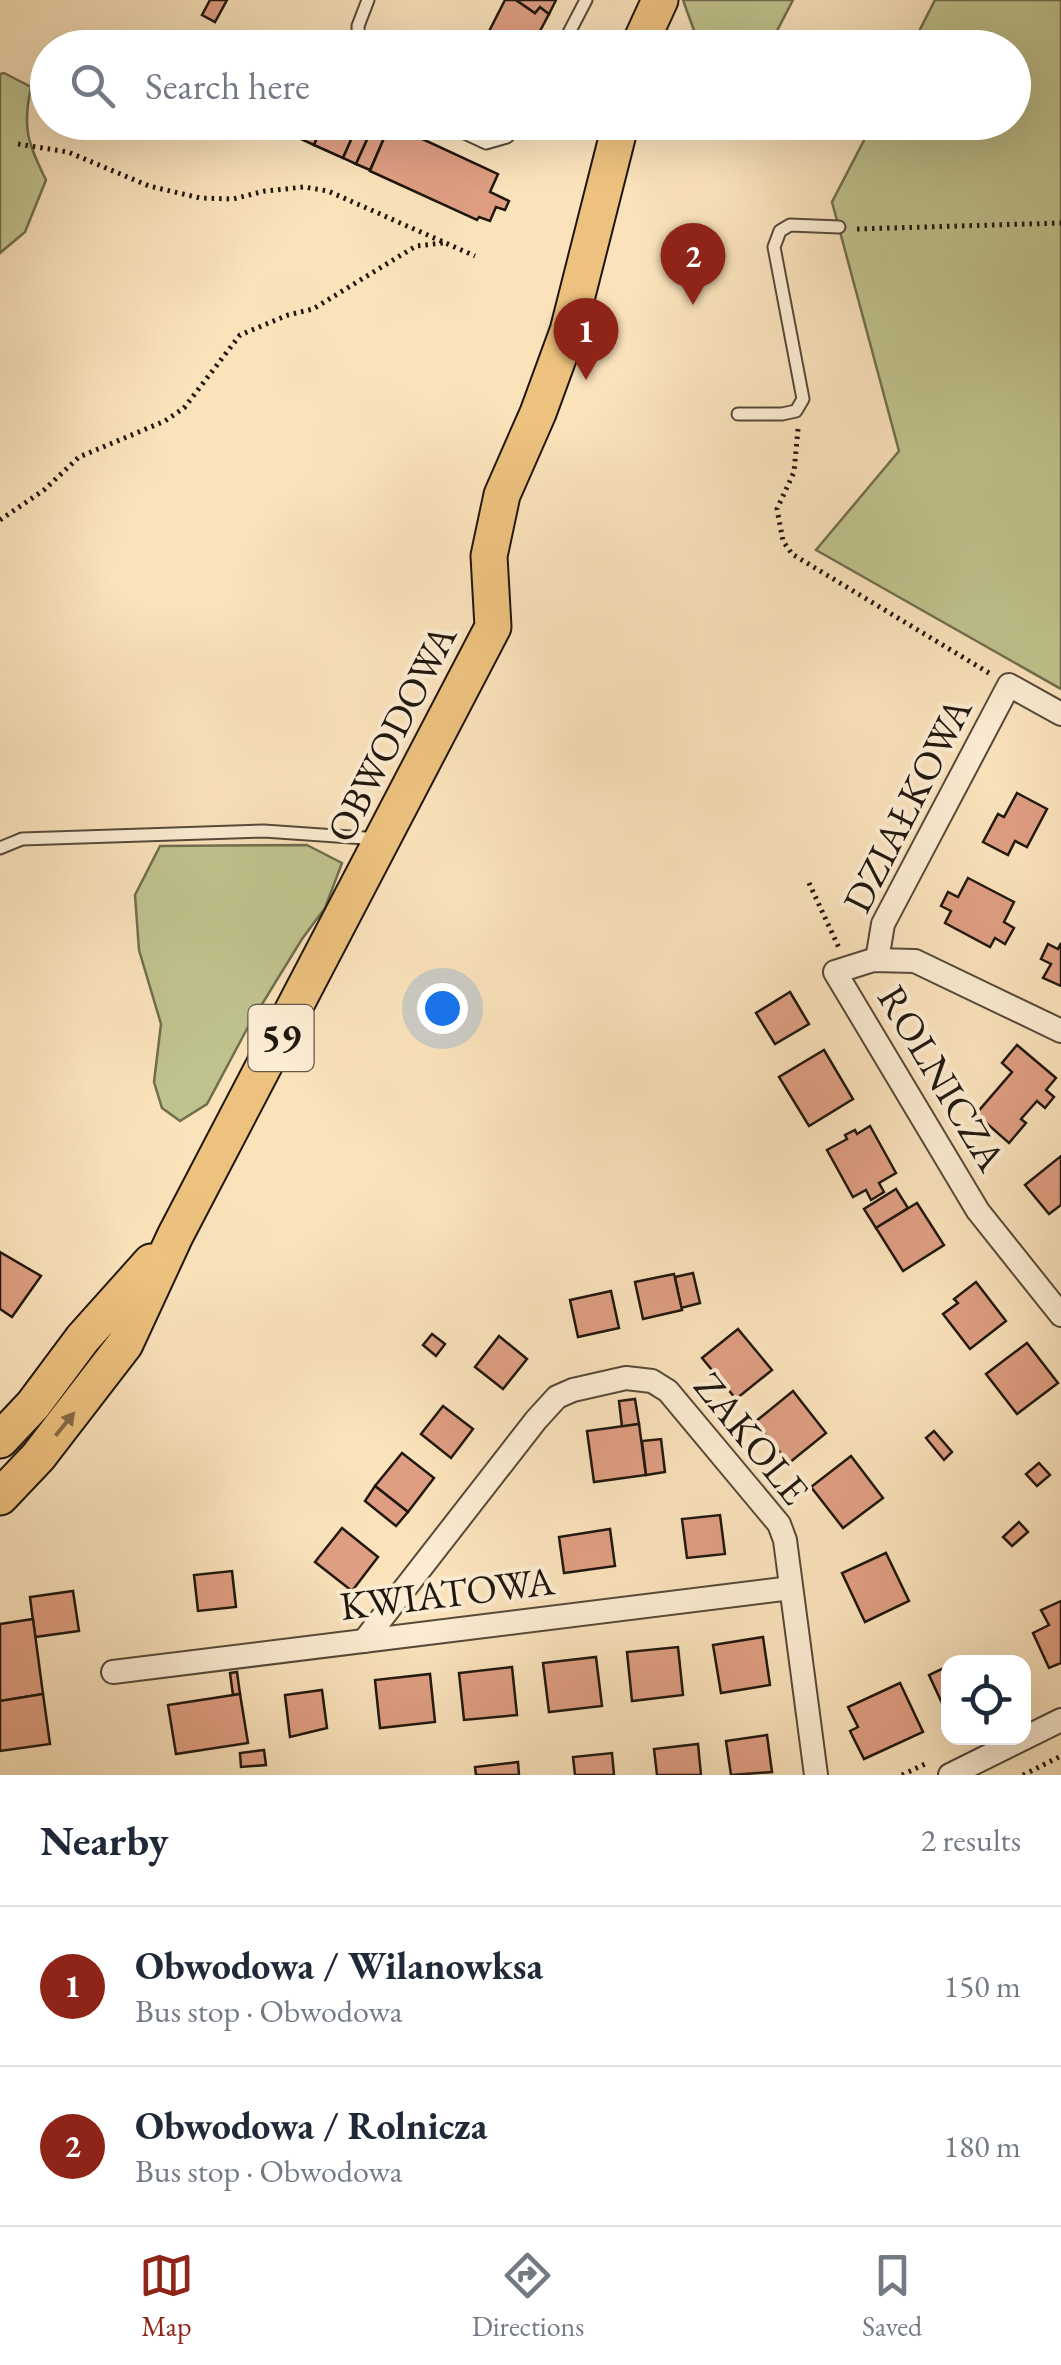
<!DOCTYPE html>
<html lang="en">
<head>
<meta charset="utf-8">
<style>
	:root { --surface:#fff; --page:#f6f6f7; --text:#1f2937; --muted:#747a83; --line:#e0e1e3; --accent:#8f2418 }
	body { margin:0; font-family:"EB Garamond",serif; background:var(--page); color:var(--text) }
	.controls { position:absolute; right:30px; bottom:30px; display:grid; overflow:hidden; border-radius:20px; box-shadow:0 10px 40px #0002 }
	.controls button { width:90px; height:90px; display:grid; place-items:center; padding:0; border:0; border-bottom:2px solid var(--line); background:var(--surface); color:var(--text); font:50px sans-serif }
	.you { position:absolute; left:442px; top:1008px; width:35px; height:35px; margin:-25px; border:8px solid #fff; border-radius:50%; background:#1a73e8; box-shadow:0 0 0 15px #1a73e833 }
	.badge { display:grid; place-items:center; width:65px; height:65px; border-radius:50%; background:var(--accent); color:#fff; font-size:32px; font-weight:700 }
	.pin { position:absolute; translate:-50% -82px; filter:drop-shadow(0 2px 5px #0008) }
	.pin::after { content:''; position:absolute; top:52px; width:35px; height:30px; background:inherit; clip-path:polygon(0 0,100% 0,50% 100%) }
	.list { margin:0; padding:0; list-style:none }
	h2 { display:flex; justify-content:space-between; align-items:center; height:130px; margin:0; padding:0 40px; font-size:42px }
	h2 small { font-size:32px; font-weight:400; color:var(--muted) }
	.list li { display:grid; grid-template-columns:65px 1fr auto; gap:30px; align-items:center; box-sizing:border-box; height:160px; padding:0 40px; border-top:2px solid var(--line) }
	.list b { display:block; font-size:38px; white-space:nowrap }
	.list p { margin:0; font-size:32px; white-space:nowrap; color:var(--muted) }
	.list em { font-size:32px; font-style:normal; color:var(--muted) }
	.icon { flex:none; width:55px; height:55px; fill:none; stroke:currentColor; stroke-width:2; stroke-linecap:round; stroke-linejoin:round }
	.map { position:relative; flex:none; width:1061px; height:1775px; overflow:hidden }
	.search { position:absolute; background:var(--surface); box-shadow:0 10px 40px #0002; left:30px; right:30px; top:30px; height:110px; display:flex; align-items:center; gap:25px; box-sizing:border-box; padding:0 35px; border-radius:55px; color:var(--muted); font-size:38px }
	.sheet { height:450px; background:var(--surface) }
	nav { display:flex; justify-content:space-around; align-items:center; box-sizing:border-box; height:140px; border-top:2px solid var(--line); background:var(--surface); font-size:28px; color:var(--muted) }
	nav a { display:grid; justify-items:center; gap:5px }
	nav .on { color:var(--accent) }
	.map>svg:first-child { display:block }
</style>
</head>
<body>
<div class="map">
<svg width="1061" height="1775" viewBox="0 0 1061 1775">
	<rect width="100%" height="100%" fill="#fae2bb"/>
	<filter id="stains"><feTurbulence type="fractalNoise" baseFrequency=".002" numOctaves="4"/><feColorMatrix values="0 0 0 0 .2 0 0 0 0 .09 0 0 0 0 .02 0 0 0 .5 -.17"/></filter>
	<radialGradient id="worn" r=".72"><stop offset=".6" stop-color="#630" stop-opacity="0"/><stop offset="1" stop-color="#630" stop-opacity=".3"/></radialGradient>
	<g fill="#c0c38e" stroke="#706e4e" stroke-width="2.5">
		<polygon points="683,0 793,0 768,48 700,47"/>
		<polygon points="935,0 1061,0 1061,689 816,550 899,451 832,202 873,123 1014,122 1014,48 911,47"/>
		<path d="M4,73L31,87C22,129 28,143 46,180L25,232L0,253V74Z"/>
		<polygon points="307,845 342,863 325,908 302,939 248,1027 207,1104 180,1121 162,1108 154,1082 161,1024 139,950 135,895 160,846"/>
	</g>
	<g fill="#df9e82" stroke="#20180e" stroke-width="2.5">
		<polygon points="210,0 227,0 215,22 202,15"/>
		<polygon points="505,0 516,0 535,13 540,7 549,14 531,48 481,47"/>
		<polygon points="516,0 556,0 549,14 540,7 535,13"/>
		<polygon points="331,35 349,44 348,48 325,48"/>
		<polygon points="296,122 324,122 314,145 290,134"/>
		<polygon points="324,122 359,122 343,158 314,145"/>
		<polygon points="359,122 375,122 356,164 343,158"/>
		<polygon points="375,122 390,125 370,170 356,164"/>
		<polygon points="390,124 498,174 490,192 509,201 505,210 496,207 490,221 479,217 477,220 370,171"/>
		<polygon points="1017,793 1047,809 1027,847 1015,841 1008,855 983,842 998,814 1004,817"/>
		<polygon points="968,878 1014,902 1004,922 1014,928 1005,944 995,938 990,947 945,923 951,911 941,906 948,892 958,897"/>
		<polygon points="1061,943 1061,986 1043,978 1051,964 1041,959 1048,944 1058,949"/>
		<polygon points="790,992 809,1024 775,1044 756,1013"/>
		<polygon points="1017,1045 1056,1078 1046,1090 1054,1097 1045,1108 1037,1101 1021,1119 1026,1123 1009,1143 976,1114 1012,1072 1002,1063"/>
		<polygon points="824,1050 853,1099 809,1126 779,1077"/>
		<polygon points="870,1126 896,1173 879,1183 884,1192 871,1200 866,1190 853,1197 827,1150 847,1139 845,1135 855,1130 857,1134"/>
		<polygon points="1061,1156 1061,1205 1049,1214 1025,1185"/>
		<polygon points="896,1189 908,1208 876,1228 864,1209"/>
		<polygon points="917,1203 944,1245 903,1271 876,1228"/>
		<polygon points="0,1252 41,1276 12,1317 0,1309"/>
		<polygon points="693,1273 700,1303 681,1308 675,1277"/>
		<polygon points="674,1274 682,1310 643,1319 635,1282"/>
		<polygon points="976,1282 1006,1321 970,1349 943,1314 958,1303 954,1299"/>
		<polygon points="611,1291 619,1328 578,1337 570,1300"/>
		<polygon points="738,1329 772,1370 736,1399 702,1358"/>
		<polygon points="432,1334 445,1344 436,1356 423,1345"/>
		<polygon points="499,1336 527,1359 503,1389 475,1367"/>
		<polygon points="1027,1343 1058,1383 1017,1414 986,1374"/>
		<polygon points="793,1391 826,1433 789,1463 755,1422"/>
		<polygon points="635,1399 639,1424 622,1427 619,1401"/>
		<polygon points="443,1406 473,1429 451,1458 421,1434"/>
		<polygon points="639,1424 646,1475 594,1482 587,1431"/>
		<polygon points="934,1431 952,1452 944,1460 926,1438"/>
		<polygon points="661,1439 665,1472 646,1475 642,1441"/>
		<polygon points="402,1453 434,1478 408,1512 375,1486"/>
		<polygon points="851,1456 883,1498 843,1528 811,1487"/>
		<polygon points="1039,1463 1050,1475 1037,1486 1026,1474"/>
		<polygon points="375,1486 408,1512 396,1526 365,1501"/>
		<polygon points="720,1515 725,1554 687,1558 682,1519"/>
		<polygon points="1019,1522 1028,1532 1012,1546 1003,1537"/>
		<polygon points="342,1528 378,1557 352,1591 315,1562"/>
		<polygon points="610,1529 615,1566 564,1573 559,1537"/>
		<polygon points="886,1553 909,1601 865,1622 842,1573"/>
		<polygon points="232,1571 236,1607 198,1611 194,1575"/>
		<polygon points="73,1591 79,1631 35,1637 30,1597"/>
		<polygon points="1061,1601 1061,1663 1049,1668 1033,1633 1049,1625 1041,1610"/>
		<polygon points="33,1619 43,1694 0,1701 0,1624"/>
		<polygon points="763,1637 770,1685 721,1693 713,1645"/>
		<polygon points="678,1647 683,1695 632,1701 627,1652"/>
		<polygon points="596,1657 602,1706 549,1712 543,1663"/>
		<polygon points="948,1666 948,1716 929,1675"/>
		<polygon points="512,1667 517,1715 464,1720 459,1673"/>
		<polygon points="237,1672 240,1694 233,1695 230,1673"/>
		<polygon points="430,1674 435,1722 380,1728 375,1680"/>
		<polygon points="900,1683 923,1732 864,1759 850,1731 858,1727 848,1707"/>
		<polygon points="322,1690 327,1728 290,1737 285,1695"/>
		<polygon points="43,1694 50,1744 0,1751 0,1701"/>
		<polygon points="240,1694 248,1743 176,1754 168,1705"/>
		<polygon points="767,1735 772,1772 731,1775 726,1741"/>
		<polygon points="698,1744 701,1775 657,1775 654,1749"/>
		<polygon points="264,1750 266,1765 241,1767 240,1753"/>
		<polygon points="612,1753 614,1775 575,1775 573,1757"/>
		<polygon points="518,1762 519,1775 476,1775 475,1767"/>
	</g>
	<g fill="none" stroke-linecap="round" stroke-linejoin="round">
		<g stroke="#564a39" stroke-width="15">
			<g id="lane">
				<polyline points="359,48 358,26 368,0"/>
				<polyline points="561,48 586,0"/>
				<polyline points="441,122 486,143 507,137 521,122"/>
				<polyline points="738,414 782,414 796,411 803,399 774,247 780,231 790,225 839,227"/>
				<polyline points="0,848 22,839 264,831 379,839"/>
			</g>
		</g>
		<g stroke="#564a39" stroke-width="26">
			<g id="street">
				<polyline points="877,960 883,924 1009,685 1061,714"/>
				<polyline points="1061,1031 915,961 873,960 835,972 978,1211 1061,1315"/>
				<polyline points="364,1641 536,1420 557,1397 573,1390 626,1378 652,1381 668,1391 779,1524 785,1540 816,1775"/>
				<polyline points="113,1672 791,1588"/>
				<polyline points="950,1775 1061,1720"/>
			</g>
		</g>
		<g stroke="#20180e" stroke-width="39">
			<g id="primary">
				<polyline points="638,48 660,0"/>
				<polyline points="0,1440 33,1405 83,1338 151,1262"/>
				<polyline points="0,1497 38,1457 125,1344 175,1236 493,627 489,556 502,495 538,413 568,331 621,122"/>
			</g>
		</g>
		<g stroke="#20180e" stroke-width="5" stroke-dasharray="2.5 5" stroke-linecap="butt">
			<polyline points="18,144 68,152 149,186 200,198 233,199 265,191 304,187 328,191 475,256"/>
			<polyline points="857,229 1061,223"/>
			<polyline points="798,429 794,472 777,509 783,541 792,554 989,673"/>
			<polyline points="0,520 44,490 79,457 165,421 184,408 240,335 288,315 313,309 416,246 443,243"/>
			<polyline points="809,883 839,948"/>
			<polyline points="902,1775 927,1763"/>
			<polyline points="1023,1775 1061,1756"/>
		</g>
		<use href="#lane" stroke="#fcecd3" stroke-width="11"/>
		<use href="#street" stroke="#fcecd3" stroke-width="22"/>
		<use href="#primary" stroke="#edc17e" stroke-width="35"/>
	</g>
	<defs><path id="oneway-solid" d="M-6-.8H1V-3.2L6.5 0L1 3.2V.8H-6Z" transform="scale(2.5)"/></defs>
	<use fill="#866c46" href="#oneway-solid" transform="translate(65 1424) rotate(-51)"/>
	<g text-anchor="middle" stroke-width="8" stroke-linejoin="round" paint-order="stroke">
		<rect fill="#fcecd3" stroke="#625849" stroke-width="2.5" x="248.5" y="1005" width="65" height="66" rx="8"/>
		<g font-size="38" font-weight="bold" fill="#20180e">
			<text x="281" y="1051">59</text>
		</g>
		<g font-size="40" fill="#20180e" stroke="#fcecd3">
			<text transform="translate(391 733) rotate(-63)" y="14">OBWODOWA</text>
			<text transform="translate(907 805) rotate(-63)" y="14">DZIAŁKOWA</text>
			<text transform="translate(942 1078) rotate(59)" y="14">ROLNICZA</text>
			<text transform="translate(752 1438) rotate(51)" y="14">ZAKOLE</text>
			<text transform="translate(447 1593) rotate(-7)" y="14">KWIATOWA</text>
		</g>
	</g>
	<rect width="100%" height="100%" filter="url(#stains)"/>
	<rect width="100%" height="100%" fill="url(#worn)"/>
</svg>
<div class="controls">
<button><svg class="icon" aria-label="locate" viewBox="0 0 24 24"><circle cx="12" cy="12" r="6"/><path d="M12 2v4M12 18v4M2 12h4M18 12h4"/></svg></button>
</div>
<div class="you"></div>
<div class="pin badge" style="left:586px;top:380px">1</div>
<div class="pin badge" style="left:693px;top:305px">2</div>
<div class="search"><svg class="icon" aria-label="search" viewBox="0 0 24 24"><circle cx="10" cy="10" r="6"/><path d="M15 15l6 6"/></svg>Search here</div>
</div>
<section class="sheet">
<h2>Nearby<small>2 results</small></h2>
<ul class="list">
<li><span class="badge">1</span><div><b>Obwodowa / Wilanowksa</b><p>Bus stop · Obwodowa</p></div><em>150 m</em></li>
<li><span class="badge">2</span><div><b>Obwodowa / Rolnicza</b><p>Bus stop · Obwodowa</p></div><em>180 m</em></li>
</ul>
</section>
<nav>
<a class="on"><svg class="icon" aria-label="map" viewBox="0 0 24 24"><path d="M3 6l6-2 6 2 6-2v14l-6 2-6-2-6 2zM9 4v14M15 6v14"/></svg>Map</a>
<a><svg class="icon" aria-label="directions" viewBox="0 0 24 24"><path d="M12 3l9 9-9 9-9-9zM9 14v-3h6M13 9l2 2-2 2"/></svg>Directions</a>
<a><svg class="icon" aria-label="saved" viewBox="0 0 24 24"><path d="M7 4h10v16l-5-4-5 4z"/></svg>Saved</a>
</nav>
</body>
</html>
